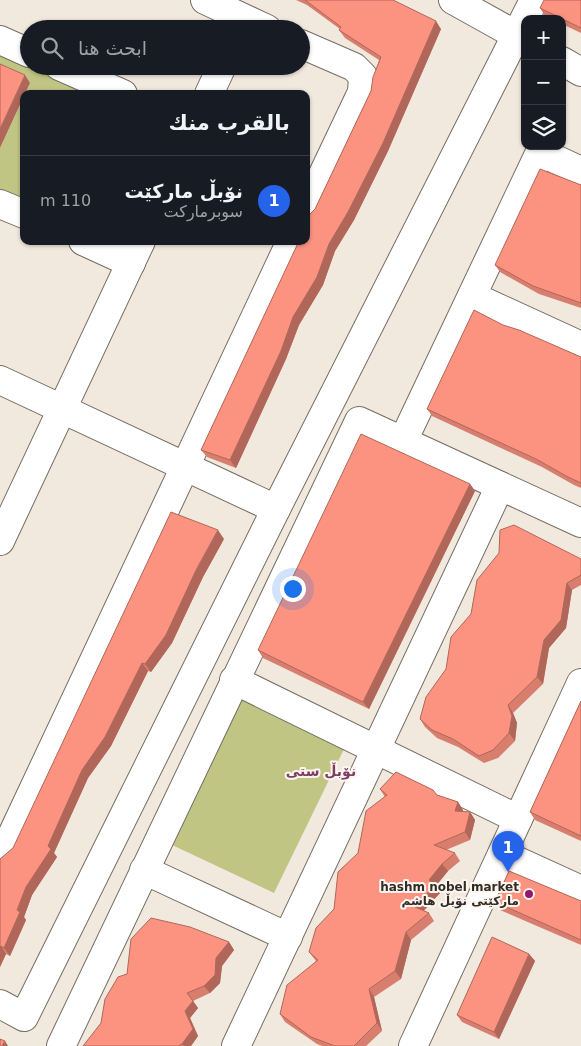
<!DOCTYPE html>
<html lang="ar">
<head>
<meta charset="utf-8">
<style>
	:root { --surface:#171b24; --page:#242831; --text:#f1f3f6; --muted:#9ea1a6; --line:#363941; --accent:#2563eb }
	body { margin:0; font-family:"DejaVu Sans",Vazirmatn,sans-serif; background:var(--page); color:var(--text); direction:rtl }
	.controls { position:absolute; right:15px; top:15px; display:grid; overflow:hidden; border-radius:10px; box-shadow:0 1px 4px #0004 }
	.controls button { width:45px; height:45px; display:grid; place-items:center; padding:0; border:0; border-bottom:1px solid var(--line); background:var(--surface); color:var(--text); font:25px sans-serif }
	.you { position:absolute; left:292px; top:588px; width:18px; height:18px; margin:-12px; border:4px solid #fff; border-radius:50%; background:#1a73e8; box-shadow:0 0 0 8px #1a73e833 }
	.badge { display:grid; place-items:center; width:32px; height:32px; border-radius:50%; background:var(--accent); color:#fff; font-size:16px; font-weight:700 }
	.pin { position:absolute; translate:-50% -41px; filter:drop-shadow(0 1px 2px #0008) }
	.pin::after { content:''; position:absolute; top:26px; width:18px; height:15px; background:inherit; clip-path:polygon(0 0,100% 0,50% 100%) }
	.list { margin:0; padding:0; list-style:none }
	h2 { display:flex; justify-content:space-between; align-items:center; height:65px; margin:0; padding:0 20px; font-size:21px }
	h2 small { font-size:16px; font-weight:400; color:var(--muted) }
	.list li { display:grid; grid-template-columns:32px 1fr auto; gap:15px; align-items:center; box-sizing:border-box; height:90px; padding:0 20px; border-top:1px solid var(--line) }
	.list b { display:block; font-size:19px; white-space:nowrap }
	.list p { margin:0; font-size:16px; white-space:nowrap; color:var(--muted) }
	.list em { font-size:16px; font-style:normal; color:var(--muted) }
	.icon { flex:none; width:28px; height:28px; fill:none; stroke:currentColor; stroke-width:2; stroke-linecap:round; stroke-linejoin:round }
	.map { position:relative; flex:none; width:581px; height:1046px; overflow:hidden; direction:ltr }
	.search { position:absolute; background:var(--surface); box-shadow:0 1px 4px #0004; left:20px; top:20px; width:290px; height:55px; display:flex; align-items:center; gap:12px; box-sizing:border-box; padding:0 18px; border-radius:28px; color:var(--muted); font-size:19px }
	.panel { position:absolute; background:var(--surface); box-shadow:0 1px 4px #0004; left:20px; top:90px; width:290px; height:155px; border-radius:10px; direction:rtl }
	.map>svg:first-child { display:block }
</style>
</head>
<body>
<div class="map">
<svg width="581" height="1046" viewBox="0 0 581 1046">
	<rect width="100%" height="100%" fill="#f2e9de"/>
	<g fill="#c1c584">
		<polygon points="0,40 29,66 59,66 123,94 25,94 30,83 0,69"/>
		<polygon points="24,96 24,214 0,204 0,148"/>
		<polygon points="242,694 347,743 274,893 170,844"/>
	</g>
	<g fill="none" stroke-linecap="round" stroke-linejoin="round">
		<g stroke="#756d64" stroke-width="30">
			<g id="minor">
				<polyline points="205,0 267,29"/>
				<polyline points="453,0 525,40"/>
				<polyline points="0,40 29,53"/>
				<polyline points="301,44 354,67 363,76 362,92 306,210"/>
				<polyline points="562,61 581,72"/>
				<polyline points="59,66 123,94"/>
				<polyline points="209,94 222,66"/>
				<polyline points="0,204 24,214"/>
				<polyline points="83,241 131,263"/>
				<polyline points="472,296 581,346"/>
				<polyline points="0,380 276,509"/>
				<polyline points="403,441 540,152 581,171"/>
				<polyline points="0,541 141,241"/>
				<polyline points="234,680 518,819"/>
				<polyline points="0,848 5,850 291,241"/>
				<polyline points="502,854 581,890"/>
				<polyline points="144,870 288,937"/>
				<polyline points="0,1004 24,1017 276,509 534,0"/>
				<polyline points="61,1046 359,421 581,523"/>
				<polyline points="236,1046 500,486"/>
				<polyline points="413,1046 581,683"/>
			</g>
		</g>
		<use href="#minor" stroke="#fff" stroke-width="28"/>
	</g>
	<g fill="#d87e6e">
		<polygon points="296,0 393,0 441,29 388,151 354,220 335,251 323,285 299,325 286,359 236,468 207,457 201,450 371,91 379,60 345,38 339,30 340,29 307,5"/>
		<polygon points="581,0 581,33 562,24 562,19 551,19 545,16 540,8"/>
		<polygon points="581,185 581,308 539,294 500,272 495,265"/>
		<polygon points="503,325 581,357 581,488 574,485 542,467 432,416 427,409"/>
		<polygon points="470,484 475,491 369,709 263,658 258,650"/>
		<polygon points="224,539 203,577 172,643 151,672 148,671 111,746 88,778 54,853 57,857 32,895 24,917 26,920 10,956 6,954 0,967 0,859 13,848"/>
		<polygon points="581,559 581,585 572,590 566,628 549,648 543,684 513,713 517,723 515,741 498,758 484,763 458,747 437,738 425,727 420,719"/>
		<polygon points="581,701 581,841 535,820 530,812"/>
		<polygon points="380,789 437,795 458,802 463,810 463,812 470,812 475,820 470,840 446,850 455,853 460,861 448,871 435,887 440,893 424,911 429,913 434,921 411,940 401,979 374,997 382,1031 366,1046 322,1046 317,1044 285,1022 280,1014 316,961 309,952 334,909 358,853 385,797"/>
		<polygon points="581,901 581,945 500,910 495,902"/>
		<polygon points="229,942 234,950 222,966 220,983 210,993 193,1001 198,1008 190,1018 198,1036 191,1046 83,1046"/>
		<polygon points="529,954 535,961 499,1039 462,1022 457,1015"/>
	</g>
	<g fill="#b0675a">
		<polygon points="436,21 441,29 388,151 354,220 335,251 323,285 299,325 286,359 236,468 230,460 293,317"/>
		<polygon points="25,75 30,83 25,94 24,94 24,96 0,148 0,129"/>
		<polygon points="470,484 475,491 369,709 363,702"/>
		<polygon points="218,530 224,539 203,577 172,643 151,672 145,664"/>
		<polygon points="567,583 572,590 566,628 549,648 543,684 537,677 544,640"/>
		<polygon points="142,663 148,671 111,746 88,778 54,853 57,857 32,895 24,917 26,920 10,956 4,948 26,887 82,770"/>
		<polygon points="508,705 513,713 517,723 515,741 509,733"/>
		<polygon points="458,802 463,810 461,818 455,811"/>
		<polygon points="470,812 475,820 470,840 465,832"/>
		<polygon points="442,864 448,871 435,887 440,893 420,914 415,907 429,880"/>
		<polygon points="406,932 411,940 401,979 395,971"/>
		<polygon points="229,942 234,950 222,966 220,983 210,993 204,986 216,958"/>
		<polygon points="1,946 6,954 0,967 0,947"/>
		<polygon points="529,954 535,961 499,1039 494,1032"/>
		<polygon points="369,989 374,997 382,1031 377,1023"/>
		<polygon points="193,1001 198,1008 190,1018 198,1036 191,1046 184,1046 182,1044 185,1011"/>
		<polygon points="5,1041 8,1046 2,1046"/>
	</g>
	<g fill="#fb9380" stroke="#b0675a">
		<polygon points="305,0 393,0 436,21 383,143 348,212 329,244 317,277 293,317 281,351 230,460 201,450 299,241 306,241 306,221 308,216 315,209 371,91 373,77 381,57 339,30 341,27"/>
		<polygon points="544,0 581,0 581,28 540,8"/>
		<polygon points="0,64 25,75 0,129"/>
		<polygon points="540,169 581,185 581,303 533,286 495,265"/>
		<polygon points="474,310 503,325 519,330 581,357 581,483 568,477 536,459 427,409"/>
		<polygon points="361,434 470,484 363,702 258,650"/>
		<polygon points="171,512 218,530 197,568 166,635 145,664 142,663 105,737 82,770 48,846 51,849 26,887 17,910 20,912 4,948 1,946 0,947 0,859 13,848"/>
		<polygon points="514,525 581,559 581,575 567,583 561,620 544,640 537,677 508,705 512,716 509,733 493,750 479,756 453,739 432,730 420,719 426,697 446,669 451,637 471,614 477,580 499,553 500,530"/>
		<polygon points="581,701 581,836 530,812"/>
		<polygon points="396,772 433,790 437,795 458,802 455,811 470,812 465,832 434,845 455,853 442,864 429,880 434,886 415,907 429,913 406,932 395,971 369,989 377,1023 354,1046 335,1046 311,1037 280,1014 287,985 318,960 309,952 316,928 334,909 338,872 358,853 366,811 387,795 380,789"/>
		<polygon points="509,871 581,901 581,940 495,902"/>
		<polygon points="151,918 190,927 229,942 216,958 215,975 204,986 187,993 193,1001 185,1011 193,1029 182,1044 178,1046 83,1046 101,1023 105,999 118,977 127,974 131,939"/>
		<polygon points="492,937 529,954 494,1032 457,1015"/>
		<polygon points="0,1039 5,1041 2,1046 0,1046"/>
	</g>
	<circle fill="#95166f" stroke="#fef6ee" stroke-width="2" cx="529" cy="894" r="5"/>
	<g text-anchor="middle" stroke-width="4" stroke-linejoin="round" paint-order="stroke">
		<g font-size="12" font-weight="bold" fill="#302d29" stroke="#fef6ee" text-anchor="end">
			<text x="519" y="891">hashm nobel market<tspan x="519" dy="14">مارکێتی نۆبڵ هاشم</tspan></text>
		</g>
		<g font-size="14" font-weight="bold" fill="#7c3e64" stroke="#fef6ee">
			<text x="321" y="776">نۆبڵ ستی</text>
		</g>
	</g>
</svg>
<div class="controls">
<button>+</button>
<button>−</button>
<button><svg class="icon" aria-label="layers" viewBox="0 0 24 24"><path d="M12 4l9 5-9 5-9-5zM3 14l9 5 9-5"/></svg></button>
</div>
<div class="you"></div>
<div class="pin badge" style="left:508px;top:872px">1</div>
<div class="search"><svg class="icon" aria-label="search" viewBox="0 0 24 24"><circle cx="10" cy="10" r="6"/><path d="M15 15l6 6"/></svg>ابحث هنا</div>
<section class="panel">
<h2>بالقرب منك<small></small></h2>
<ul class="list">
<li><span class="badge">1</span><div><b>نۆبڵ مارکێت</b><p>سوبرماركت</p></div><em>110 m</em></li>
</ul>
</section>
</div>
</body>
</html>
